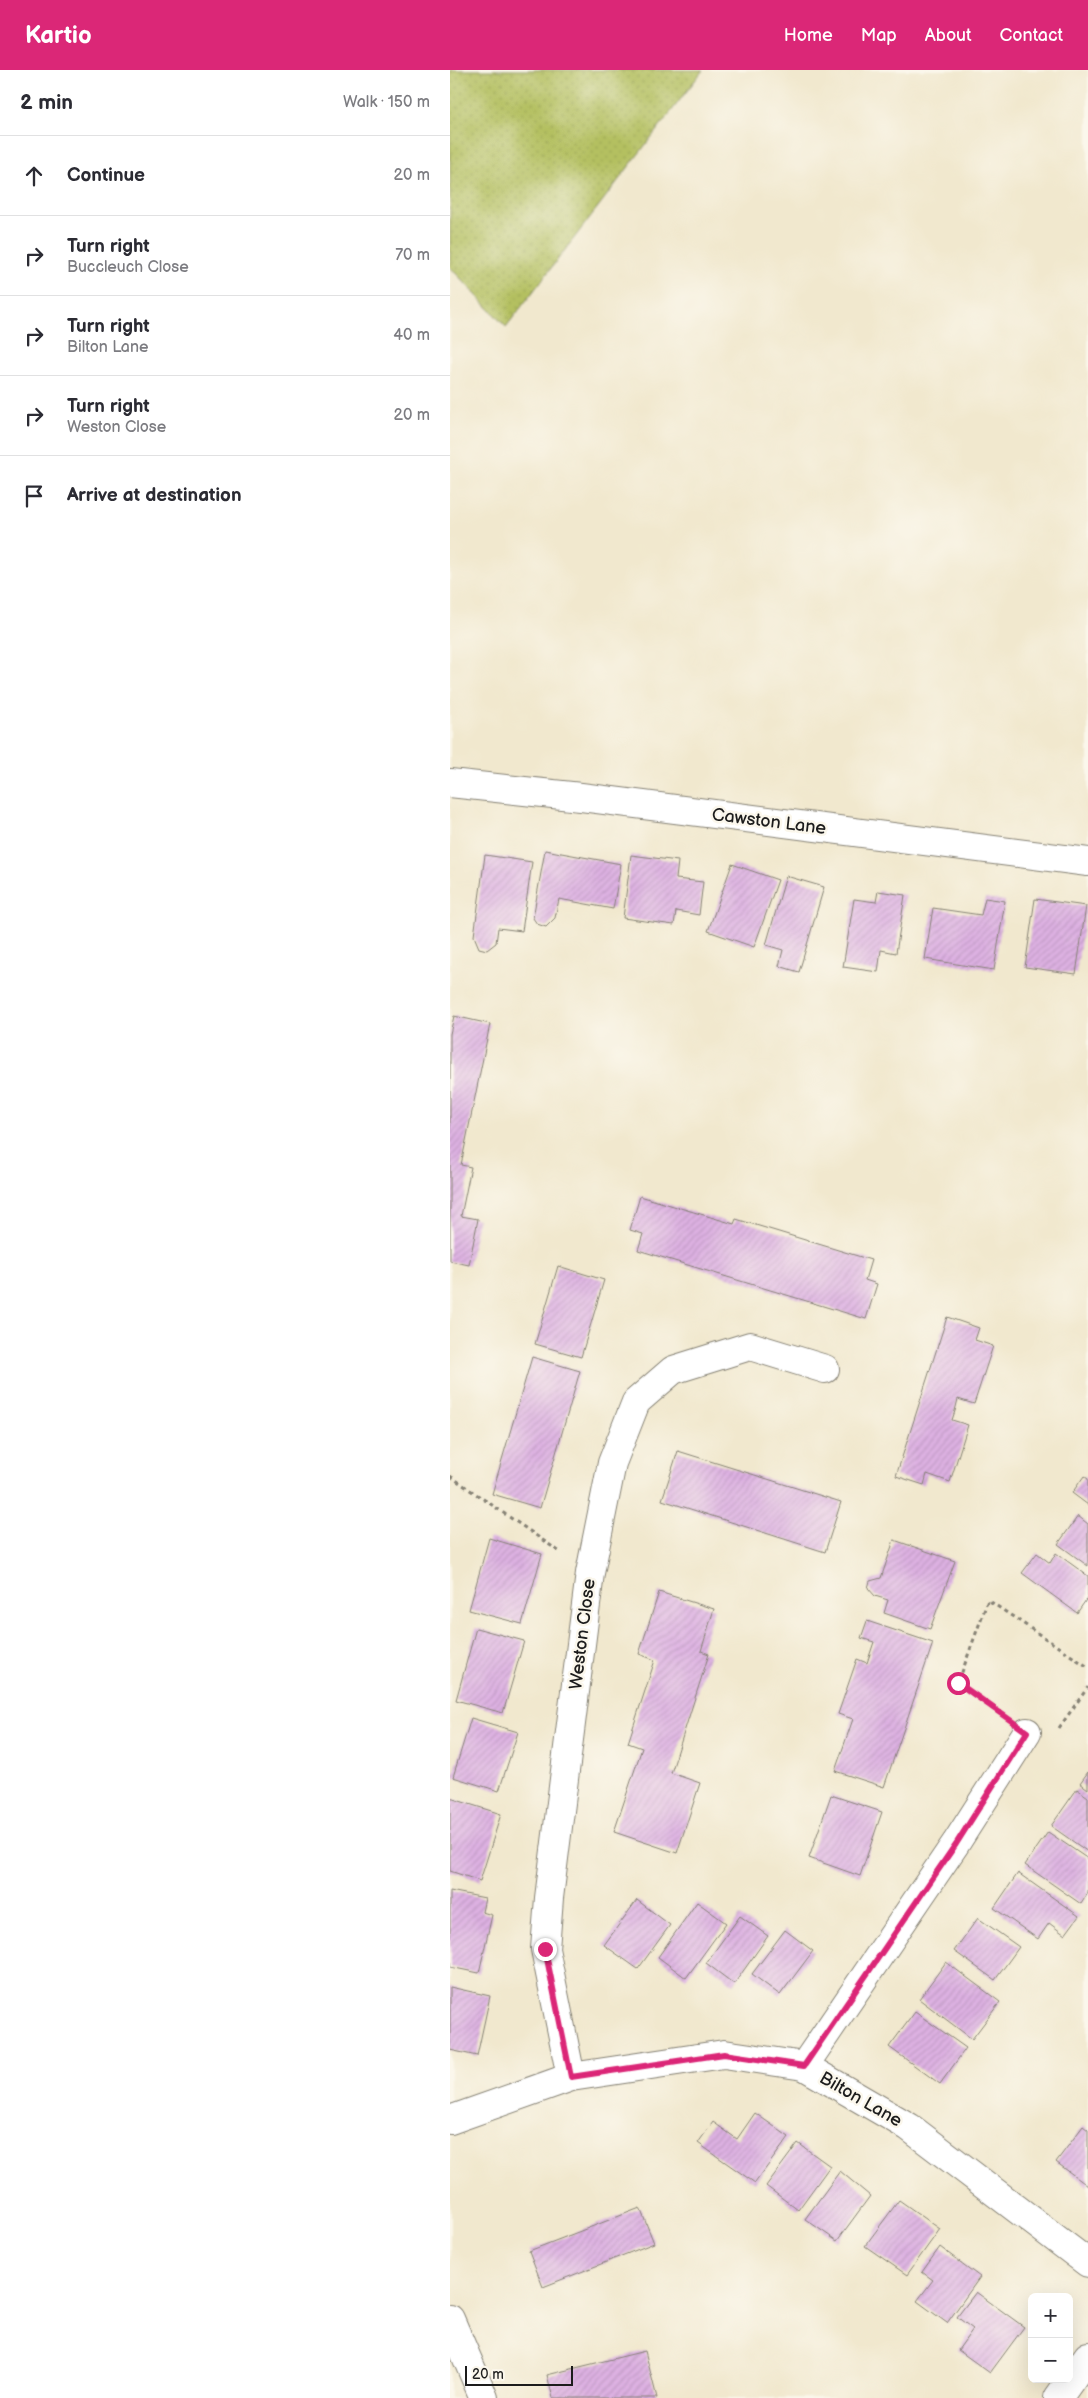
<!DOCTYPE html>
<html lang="en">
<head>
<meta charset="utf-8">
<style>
	:root { --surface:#fff; --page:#f2f2f3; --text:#2b2b33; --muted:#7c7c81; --line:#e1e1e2; --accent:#db2777 }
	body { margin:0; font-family:"Balsamiq Sans",sans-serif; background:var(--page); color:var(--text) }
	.controls { position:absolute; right:15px; bottom:15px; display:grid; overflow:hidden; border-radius:8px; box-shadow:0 5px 20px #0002 }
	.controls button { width:45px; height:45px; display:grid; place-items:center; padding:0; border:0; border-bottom:1px solid var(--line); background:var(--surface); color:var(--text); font:25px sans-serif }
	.scale { position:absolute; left:15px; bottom:12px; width:108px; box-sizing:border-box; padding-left:5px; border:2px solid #1c1c1c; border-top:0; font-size:14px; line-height:18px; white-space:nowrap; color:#1c1c1c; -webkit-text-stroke:4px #fbf7ec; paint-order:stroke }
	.stop { position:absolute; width:15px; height:15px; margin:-11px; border:4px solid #db2777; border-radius:50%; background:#fff }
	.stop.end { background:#db2777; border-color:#fff; box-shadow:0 1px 5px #0008 }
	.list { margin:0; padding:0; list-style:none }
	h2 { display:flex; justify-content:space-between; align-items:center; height:65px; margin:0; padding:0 20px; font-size:21px }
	h2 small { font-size:16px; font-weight:400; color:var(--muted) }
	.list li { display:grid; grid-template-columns:32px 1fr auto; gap:15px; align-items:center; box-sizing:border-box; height:80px; padding:0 20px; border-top:1px solid var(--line) }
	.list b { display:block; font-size:19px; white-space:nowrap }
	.list p { margin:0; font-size:16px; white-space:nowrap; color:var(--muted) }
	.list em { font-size:16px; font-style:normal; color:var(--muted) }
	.icon { flex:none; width:28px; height:28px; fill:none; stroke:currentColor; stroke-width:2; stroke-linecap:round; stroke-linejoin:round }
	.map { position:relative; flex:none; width:638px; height:2328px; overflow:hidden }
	header { display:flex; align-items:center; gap:30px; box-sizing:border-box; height:70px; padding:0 25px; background:var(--accent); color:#fff }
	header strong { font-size:24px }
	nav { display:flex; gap:28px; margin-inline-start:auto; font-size:18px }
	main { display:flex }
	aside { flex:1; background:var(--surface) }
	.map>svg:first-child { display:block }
</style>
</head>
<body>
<header>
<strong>Kartio</strong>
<nav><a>Home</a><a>Map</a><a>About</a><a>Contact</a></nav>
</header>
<main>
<aside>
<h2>2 min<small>Walk · 150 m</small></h2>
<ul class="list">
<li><svg class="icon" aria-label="ahead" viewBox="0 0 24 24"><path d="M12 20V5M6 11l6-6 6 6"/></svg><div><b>Continue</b></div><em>20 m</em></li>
<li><svg class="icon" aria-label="right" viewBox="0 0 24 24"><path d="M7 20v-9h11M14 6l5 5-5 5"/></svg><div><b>Turn right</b><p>Buccleuch Close</p></div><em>70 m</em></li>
<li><svg class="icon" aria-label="right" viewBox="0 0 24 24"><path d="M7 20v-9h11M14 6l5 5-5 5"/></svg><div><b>Turn right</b><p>Bilton Lane</p></div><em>40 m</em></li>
<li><svg class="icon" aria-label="right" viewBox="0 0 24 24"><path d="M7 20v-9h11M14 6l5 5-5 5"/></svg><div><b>Turn right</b><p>Weston Close</p></div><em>20 m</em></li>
<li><svg class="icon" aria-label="arrive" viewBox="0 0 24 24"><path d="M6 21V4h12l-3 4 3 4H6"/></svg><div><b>Arrive at destination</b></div></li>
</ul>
</aside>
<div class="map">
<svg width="638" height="2328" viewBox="0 0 638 2328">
	<defs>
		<pattern id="grass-dots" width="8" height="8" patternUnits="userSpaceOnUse" patternTransform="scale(1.25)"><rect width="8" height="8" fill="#b4c061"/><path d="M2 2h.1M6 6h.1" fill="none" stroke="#9aa454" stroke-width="1.8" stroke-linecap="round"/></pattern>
		<pattern id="building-hatch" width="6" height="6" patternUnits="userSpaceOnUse" patternTransform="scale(1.25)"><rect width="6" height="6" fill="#ddb1e2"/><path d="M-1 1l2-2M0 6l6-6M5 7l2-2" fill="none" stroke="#bd98c1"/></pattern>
	</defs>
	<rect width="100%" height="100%" fill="#fbf7ec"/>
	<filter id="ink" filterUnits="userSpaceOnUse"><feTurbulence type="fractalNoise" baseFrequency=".02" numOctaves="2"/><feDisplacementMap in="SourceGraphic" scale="10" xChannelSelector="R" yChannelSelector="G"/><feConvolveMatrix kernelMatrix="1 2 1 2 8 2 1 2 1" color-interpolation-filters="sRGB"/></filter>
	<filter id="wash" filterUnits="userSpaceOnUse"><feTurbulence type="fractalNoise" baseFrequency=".0096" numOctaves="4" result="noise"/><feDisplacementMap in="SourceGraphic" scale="20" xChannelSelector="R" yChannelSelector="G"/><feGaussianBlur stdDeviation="1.12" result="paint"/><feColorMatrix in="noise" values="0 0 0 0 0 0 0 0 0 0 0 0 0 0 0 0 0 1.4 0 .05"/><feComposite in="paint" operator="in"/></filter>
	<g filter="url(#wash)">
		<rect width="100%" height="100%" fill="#f1e8ce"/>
		<polygon fill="url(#grass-dots)" stroke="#686e3e" points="0,0 253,0 56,257 0,197"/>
		<g id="blocks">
			<g fill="url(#building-hatch)">
				<polygon points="95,780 171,794 163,839 109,829 105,848 96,857 87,854 83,848"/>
				<polygon points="35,785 82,792 72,861 48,858 46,873 37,880 29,878 24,866"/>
				<polygon points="181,785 228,791 226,809 253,812 249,845 226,841 224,855 173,848"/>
				<polygon points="282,794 328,810 304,877 258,861"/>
				<polygon points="336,806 374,817 349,902 329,896 333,880 316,875"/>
				<polygon points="428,821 455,825 446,883 431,880 428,902 393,897 404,829 426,832"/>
				<polygon points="535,828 555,831 544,900 475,889 483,838 531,845"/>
				<polygon points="585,829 636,836 626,904 575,897"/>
				<polygon points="4,946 40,954 11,1095 21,1097 11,1146 28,1149 19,1195 0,1191 0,964"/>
				<polygon points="190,1126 284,1154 286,1149 421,1190 415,1210 427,1214 416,1249 188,1180 193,1164 180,1160"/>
				<polygon points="108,1196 154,1210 131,1287 85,1274"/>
				<polygon points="497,1247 529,1258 525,1270 543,1276 524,1334 508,1329 505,1341 502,1350 518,1355 500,1412 477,1404 474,1415 446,1406"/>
				<polygon points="82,1287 130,1301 90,1438 42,1424"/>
				<polygon points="228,1381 391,1432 375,1482 212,1430"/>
				<polygon points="634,1406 638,1409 638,1435 622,1423"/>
				<polygon points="628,1446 638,1454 638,1496 608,1474"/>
				<polygon points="39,1468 92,1484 72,1554 19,1540"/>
				<polygon points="444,1470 505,1491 480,1559 434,1543 438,1530 425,1526 418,1518 420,1511 431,1508"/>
				<polygon points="587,1483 600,1493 606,1483 638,1506 638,1527 627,1543 572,1503"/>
				<polygon points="209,1522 264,1539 251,1581 259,1584 221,1703 250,1713 227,1783 164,1762 192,1678 178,1673 205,1590 189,1584"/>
				<polygon points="417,1551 483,1573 434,1717 385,1701 403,1649 388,1644 407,1589 417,1593 424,1572 411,1568"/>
				<polygon points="26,1558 74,1571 53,1643 6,1630"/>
				<polygon points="21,1648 68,1662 49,1721 3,1707"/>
				<polygon points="638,1702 638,1719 630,1713"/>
				<polygon points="627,1719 638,1727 638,1782 601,1756"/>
				<polygon points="381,1725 432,1742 410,1806 359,1788"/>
				<polygon points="0,1728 51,1744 30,1811 0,1801"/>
				<polygon points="598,1762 638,1789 638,1823 631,1834 575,1795"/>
				<polygon points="568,1803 629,1846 615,1865 599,1853 588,1869 544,1838"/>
				<polygon points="0,1821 35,1828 32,1842 42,1845 29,1903 0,1897"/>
				<polygon points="187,1830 220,1855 188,1899 154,1875"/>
				<polygon points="247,1832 276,1853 236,1908 208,1887"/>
				<polygon points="290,1846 318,1866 284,1914 256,1893"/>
				<polygon points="528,1848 569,1877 545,1910 504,1881"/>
				<polygon points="335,1860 363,1881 330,1925 302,1904"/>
				<polygon points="496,1892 550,1932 522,1969 469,1929"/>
				<polygon points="0,1917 40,1926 27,1986 0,1980"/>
				<polygon points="465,1942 516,1978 490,2014 439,1977"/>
				<polygon points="305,2043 339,2067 305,2113 248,2073 263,2052 287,2069"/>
				<polygon points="633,2056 638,2060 638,2116 606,2092"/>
				<polygon points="348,2073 380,2096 348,2140 316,2116"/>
				<polygon points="390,2101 420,2126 387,2171 355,2149"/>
				<polygon points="449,2130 490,2159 457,2205 415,2176"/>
				<polygon points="190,2138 204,2173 93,2217 79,2181"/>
				<polygon points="490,2177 530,2207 497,2253 467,2231 483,2210 472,2202"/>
				<polygon points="526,2222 574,2257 540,2303 508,2280 523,2259 507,2247"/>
				<polygon points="195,2281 207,2328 103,2328 97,2305"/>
			</g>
		</g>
	</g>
	<g filter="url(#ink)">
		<use href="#blocks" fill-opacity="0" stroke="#868275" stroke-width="1"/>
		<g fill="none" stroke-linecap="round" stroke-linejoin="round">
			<g stroke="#868275" stroke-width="30">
				<g id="minor">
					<polyline points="354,1996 506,1773 577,1662"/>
					<polyline points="121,2007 95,1879 99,1828 140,1503 162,1393 186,1332 223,1300 300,1276 375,1299"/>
					<polyline points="0,2050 121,2007 274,1984 354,1996 459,2057 638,2193"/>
					<polyline points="0,2249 34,2328"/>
				</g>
			</g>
			<g stroke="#868275" stroke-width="30">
				<g id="tertiary">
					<polyline points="0,713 131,727 638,792"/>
					<polyline points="608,2328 638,2286"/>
				</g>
			</g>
			<g stroke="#868275" stroke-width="3" stroke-dasharray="4 4" stroke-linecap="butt">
				<polyline points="0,1406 110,1482"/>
				<polyline points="551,1644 508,1613 538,1530 638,1597"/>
				<polyline points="609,1658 638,1617"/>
			</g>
			<use href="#minor" stroke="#fff" stroke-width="28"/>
			<use href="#tertiary" stroke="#fff" stroke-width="28"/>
		</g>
	</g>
	<g fill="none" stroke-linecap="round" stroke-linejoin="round" filter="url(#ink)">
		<polyline stroke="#db2777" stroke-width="6" points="95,1879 121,2007 274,1984 354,1996 506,1774 577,1662 508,1613"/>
	</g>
	<g text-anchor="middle" stroke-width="5" stroke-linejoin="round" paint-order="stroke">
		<g font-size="18" fill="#1c1c1c" stroke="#fbf7ec">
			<text transform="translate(319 751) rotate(7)" y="6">Cawston Lane</text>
			<text transform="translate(132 1564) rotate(-83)" y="6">Weston Close</text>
			<text transform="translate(411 2029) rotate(30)" y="6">Bilton Lane</text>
		</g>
	</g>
</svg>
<div class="controls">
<button>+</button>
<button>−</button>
</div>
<div class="scale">20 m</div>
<div class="stop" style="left:508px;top:1613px"></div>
<div class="stop end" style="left:95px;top:1879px"></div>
</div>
</main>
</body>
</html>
